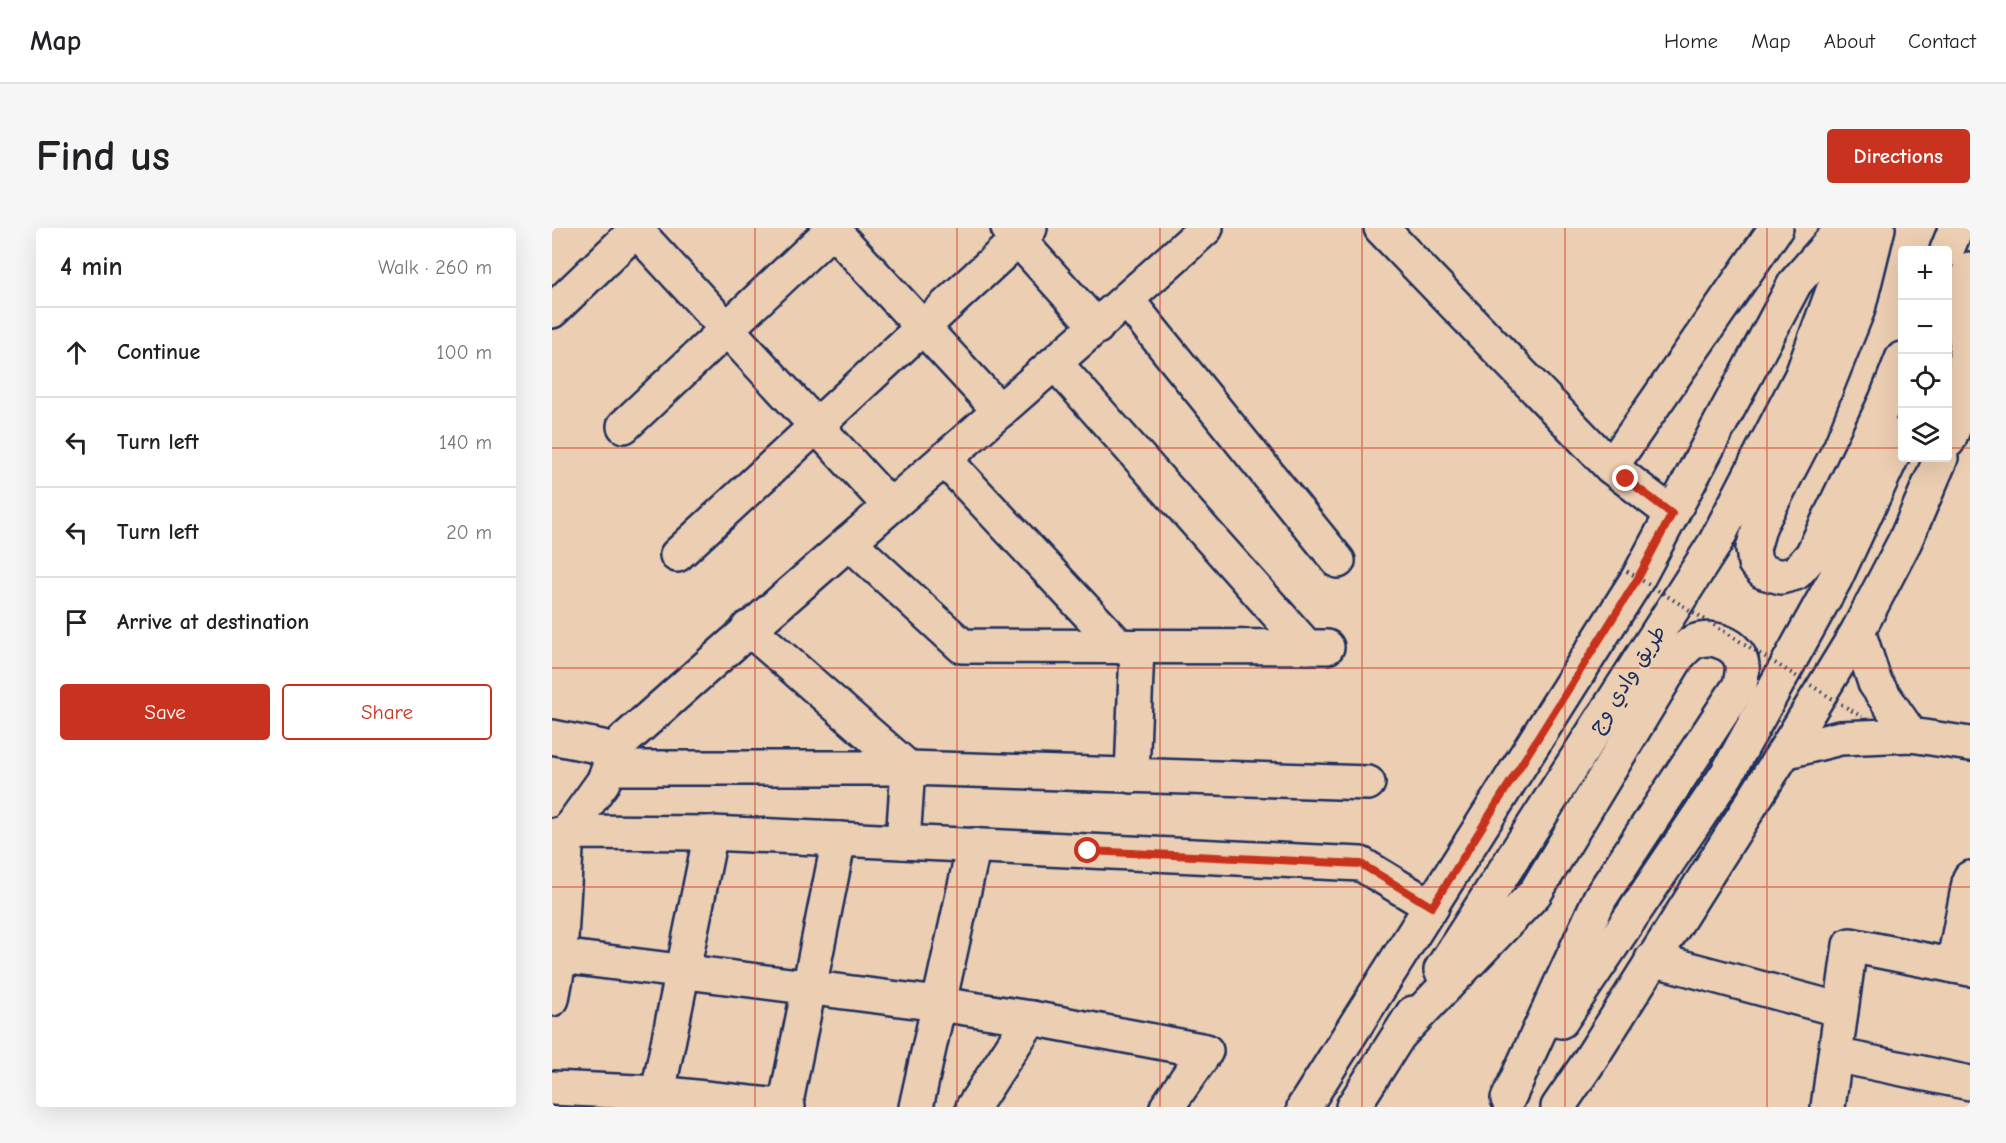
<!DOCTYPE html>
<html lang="en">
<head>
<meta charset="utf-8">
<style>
	:root { --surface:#fff; --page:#f6f6f6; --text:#202124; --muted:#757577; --line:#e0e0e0; --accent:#c8321e }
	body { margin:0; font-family:"Comic Neue","Playpen Sans Arabic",sans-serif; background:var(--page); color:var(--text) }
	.controls { position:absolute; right:18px; top:18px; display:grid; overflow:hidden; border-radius:6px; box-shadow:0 6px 24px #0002 }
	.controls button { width:54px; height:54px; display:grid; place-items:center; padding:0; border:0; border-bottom:2px solid var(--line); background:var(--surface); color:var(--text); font:30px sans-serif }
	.stop { position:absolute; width:18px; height:18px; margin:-14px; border:4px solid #c8321e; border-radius:50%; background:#fff }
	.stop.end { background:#c8321e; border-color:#fff; box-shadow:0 2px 6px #0008 }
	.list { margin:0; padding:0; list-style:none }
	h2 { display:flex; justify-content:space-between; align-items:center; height:78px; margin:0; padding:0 24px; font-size:26px }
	h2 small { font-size:20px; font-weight:400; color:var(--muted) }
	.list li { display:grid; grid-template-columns:39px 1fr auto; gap:18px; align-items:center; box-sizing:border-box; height:90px; padding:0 24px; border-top:2px solid var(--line) }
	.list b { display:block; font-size:22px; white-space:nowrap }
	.list em { font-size:20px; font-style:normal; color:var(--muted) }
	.actions { display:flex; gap:12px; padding:18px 24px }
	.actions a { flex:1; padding:14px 0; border:2px solid var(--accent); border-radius:6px; text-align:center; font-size:21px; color:var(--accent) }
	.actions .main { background:var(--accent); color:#fff }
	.icon { flex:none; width:33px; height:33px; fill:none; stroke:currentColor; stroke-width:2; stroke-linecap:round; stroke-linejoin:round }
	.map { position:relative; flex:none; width:1418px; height:879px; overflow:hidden; border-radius:6px }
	header { display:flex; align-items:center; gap:36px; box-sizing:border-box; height:84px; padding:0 30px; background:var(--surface); border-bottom:2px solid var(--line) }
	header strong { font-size:28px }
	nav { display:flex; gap:33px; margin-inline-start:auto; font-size:21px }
	.intro { display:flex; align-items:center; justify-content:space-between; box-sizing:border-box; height:144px; padding:0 36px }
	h1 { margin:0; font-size:42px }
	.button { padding:15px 27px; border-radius:6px; background:var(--accent); color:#fff; font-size:21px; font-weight:700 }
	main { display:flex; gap:36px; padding:0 36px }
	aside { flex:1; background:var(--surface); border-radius:6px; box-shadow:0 6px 24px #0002 }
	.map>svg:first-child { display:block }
</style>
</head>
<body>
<header>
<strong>Map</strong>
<nav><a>Home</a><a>Map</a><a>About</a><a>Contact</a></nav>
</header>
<div class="intro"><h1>Find us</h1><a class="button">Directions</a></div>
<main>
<aside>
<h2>4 min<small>Walk · 260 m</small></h2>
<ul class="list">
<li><svg class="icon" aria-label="ahead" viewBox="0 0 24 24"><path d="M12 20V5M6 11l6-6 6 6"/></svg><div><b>Continue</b></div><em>100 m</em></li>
<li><svg class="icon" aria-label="left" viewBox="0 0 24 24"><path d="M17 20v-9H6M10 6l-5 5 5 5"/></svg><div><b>Turn left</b></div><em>140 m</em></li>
<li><svg class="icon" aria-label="left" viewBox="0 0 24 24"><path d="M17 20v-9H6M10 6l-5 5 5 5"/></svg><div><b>Turn left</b></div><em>20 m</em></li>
<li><svg class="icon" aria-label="arrive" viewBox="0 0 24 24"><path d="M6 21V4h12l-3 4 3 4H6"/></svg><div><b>Arrive at destination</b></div></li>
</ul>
<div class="actions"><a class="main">Save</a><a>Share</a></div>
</aside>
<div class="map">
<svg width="1418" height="879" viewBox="0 0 1418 879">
	<rect width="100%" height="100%" fill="#ecceb2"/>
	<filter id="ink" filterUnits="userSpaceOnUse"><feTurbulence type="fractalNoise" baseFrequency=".0167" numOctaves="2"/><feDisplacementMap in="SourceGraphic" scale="12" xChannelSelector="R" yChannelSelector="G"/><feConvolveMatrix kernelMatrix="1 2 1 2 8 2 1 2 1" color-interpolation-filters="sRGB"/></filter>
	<g filter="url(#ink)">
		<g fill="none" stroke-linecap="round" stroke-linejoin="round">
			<g stroke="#1b2f5e" stroke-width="38">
				<g id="minor">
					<polyline points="82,0 338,278"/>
					<polyline points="279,0 448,183"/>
					<polyline points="456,0 545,99"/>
					<polyline points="829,0 1059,239 1120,286"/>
					<polyline points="575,72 786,333"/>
					<polyline points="0,83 86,0"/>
					<polyline points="503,135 755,419"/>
					<polyline points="72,198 282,0"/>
					<polyline points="1396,213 1412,175 1417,48"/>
					<polyline points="392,231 568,419"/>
					<polyline points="1059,239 1224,0"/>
					<polyline points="297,314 410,418 775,419"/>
					<polyline points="125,327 478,0"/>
					<polyline points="196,400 356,540 351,614"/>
					<polyline points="1306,403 1323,455 1359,507"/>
					<polyline points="0,509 50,519 57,526 57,540 51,554 15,604 0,608"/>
					<polyline points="1232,524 1288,510 1359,507 1418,516"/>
					<path d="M57,526C254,348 458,178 654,0"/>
					<polyline points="57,540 356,540 816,555"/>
					<polyline points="580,548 585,419"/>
					<polyline points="8,728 387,776 479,790 654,823 615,879"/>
					<polyline points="1100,731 1289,782"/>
					<polyline points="1401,738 1418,650"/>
					<polyline points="0,771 8,728 15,604 159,605 809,636 880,679"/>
					<polyline points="1283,827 1418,855"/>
					<polyline points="0,860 106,865 236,879"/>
					<polyline points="103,879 159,605"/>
					<polyline points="233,879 287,611"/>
					<polyline points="364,879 422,617"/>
					<polyline points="421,879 479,790"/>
					<polyline points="752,879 1086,350 1243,55 1291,0"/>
					<polyline points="1006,879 1036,835 1232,524 1306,403 1353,313 1389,230"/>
					<polyline points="1276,879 1298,717 1418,741"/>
				</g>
			</g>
			<g stroke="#1b2f5e" stroke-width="38">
				<g id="major">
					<polyline points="1326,0 1306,81 1256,205 1208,297 1201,321 1203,335 1211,344 1229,349 1244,345 1260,327 1334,172 1350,131"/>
					<polyline points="1395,22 1404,0"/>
					<polyline points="1396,97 1418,41"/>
					<polyline points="889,742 1163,315 1250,147 1304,0"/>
					<polyline points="1009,793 1175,546 1283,351 1350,207"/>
					<path d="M849,805L983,665L1126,428C1130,424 1135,418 1140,415C1158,405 1188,416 1190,437C1191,443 1189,451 1188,457L1048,670L956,871"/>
					<polyline points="801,879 861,785"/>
				</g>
			</g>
			<use href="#minor" stroke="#ecceb2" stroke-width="33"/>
			<use href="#major" stroke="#ecceb2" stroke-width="33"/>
			<polyline stroke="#1b2f5e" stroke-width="4" stroke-dasharray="1.5 4.5" stroke-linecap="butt" points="1070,340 1310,489"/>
		</g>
	</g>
	<g fill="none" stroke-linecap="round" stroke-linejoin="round" filter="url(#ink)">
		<polyline stroke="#c8321e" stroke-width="8" points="536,623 809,636 880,679 1086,350 1120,286 1074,251"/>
	</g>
	<path fill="none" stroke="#c8321e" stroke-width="1.5" stroke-opacity="0.55" d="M203,0V879M405,0V879M608,0V879M810,0V879M1013,0V879M1215,0V879M0,220H1350M1396,220H1418M0,440H1418M0,659H1418"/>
	<g text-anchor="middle" stroke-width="4.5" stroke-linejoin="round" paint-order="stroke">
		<g font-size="21" fill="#1b2f5e" stroke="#ecceb2">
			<text transform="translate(1075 451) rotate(-57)" y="7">طريق وادي وج</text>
		</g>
	</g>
</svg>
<div class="controls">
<button>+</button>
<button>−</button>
<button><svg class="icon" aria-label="locate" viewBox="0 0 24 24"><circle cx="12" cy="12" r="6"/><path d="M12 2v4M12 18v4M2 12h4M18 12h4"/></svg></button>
<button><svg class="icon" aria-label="layers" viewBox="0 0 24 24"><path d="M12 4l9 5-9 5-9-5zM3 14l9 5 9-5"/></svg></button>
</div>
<div class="stop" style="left:536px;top:623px"></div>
<div class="stop end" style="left:1074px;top:251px"></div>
</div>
</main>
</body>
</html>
